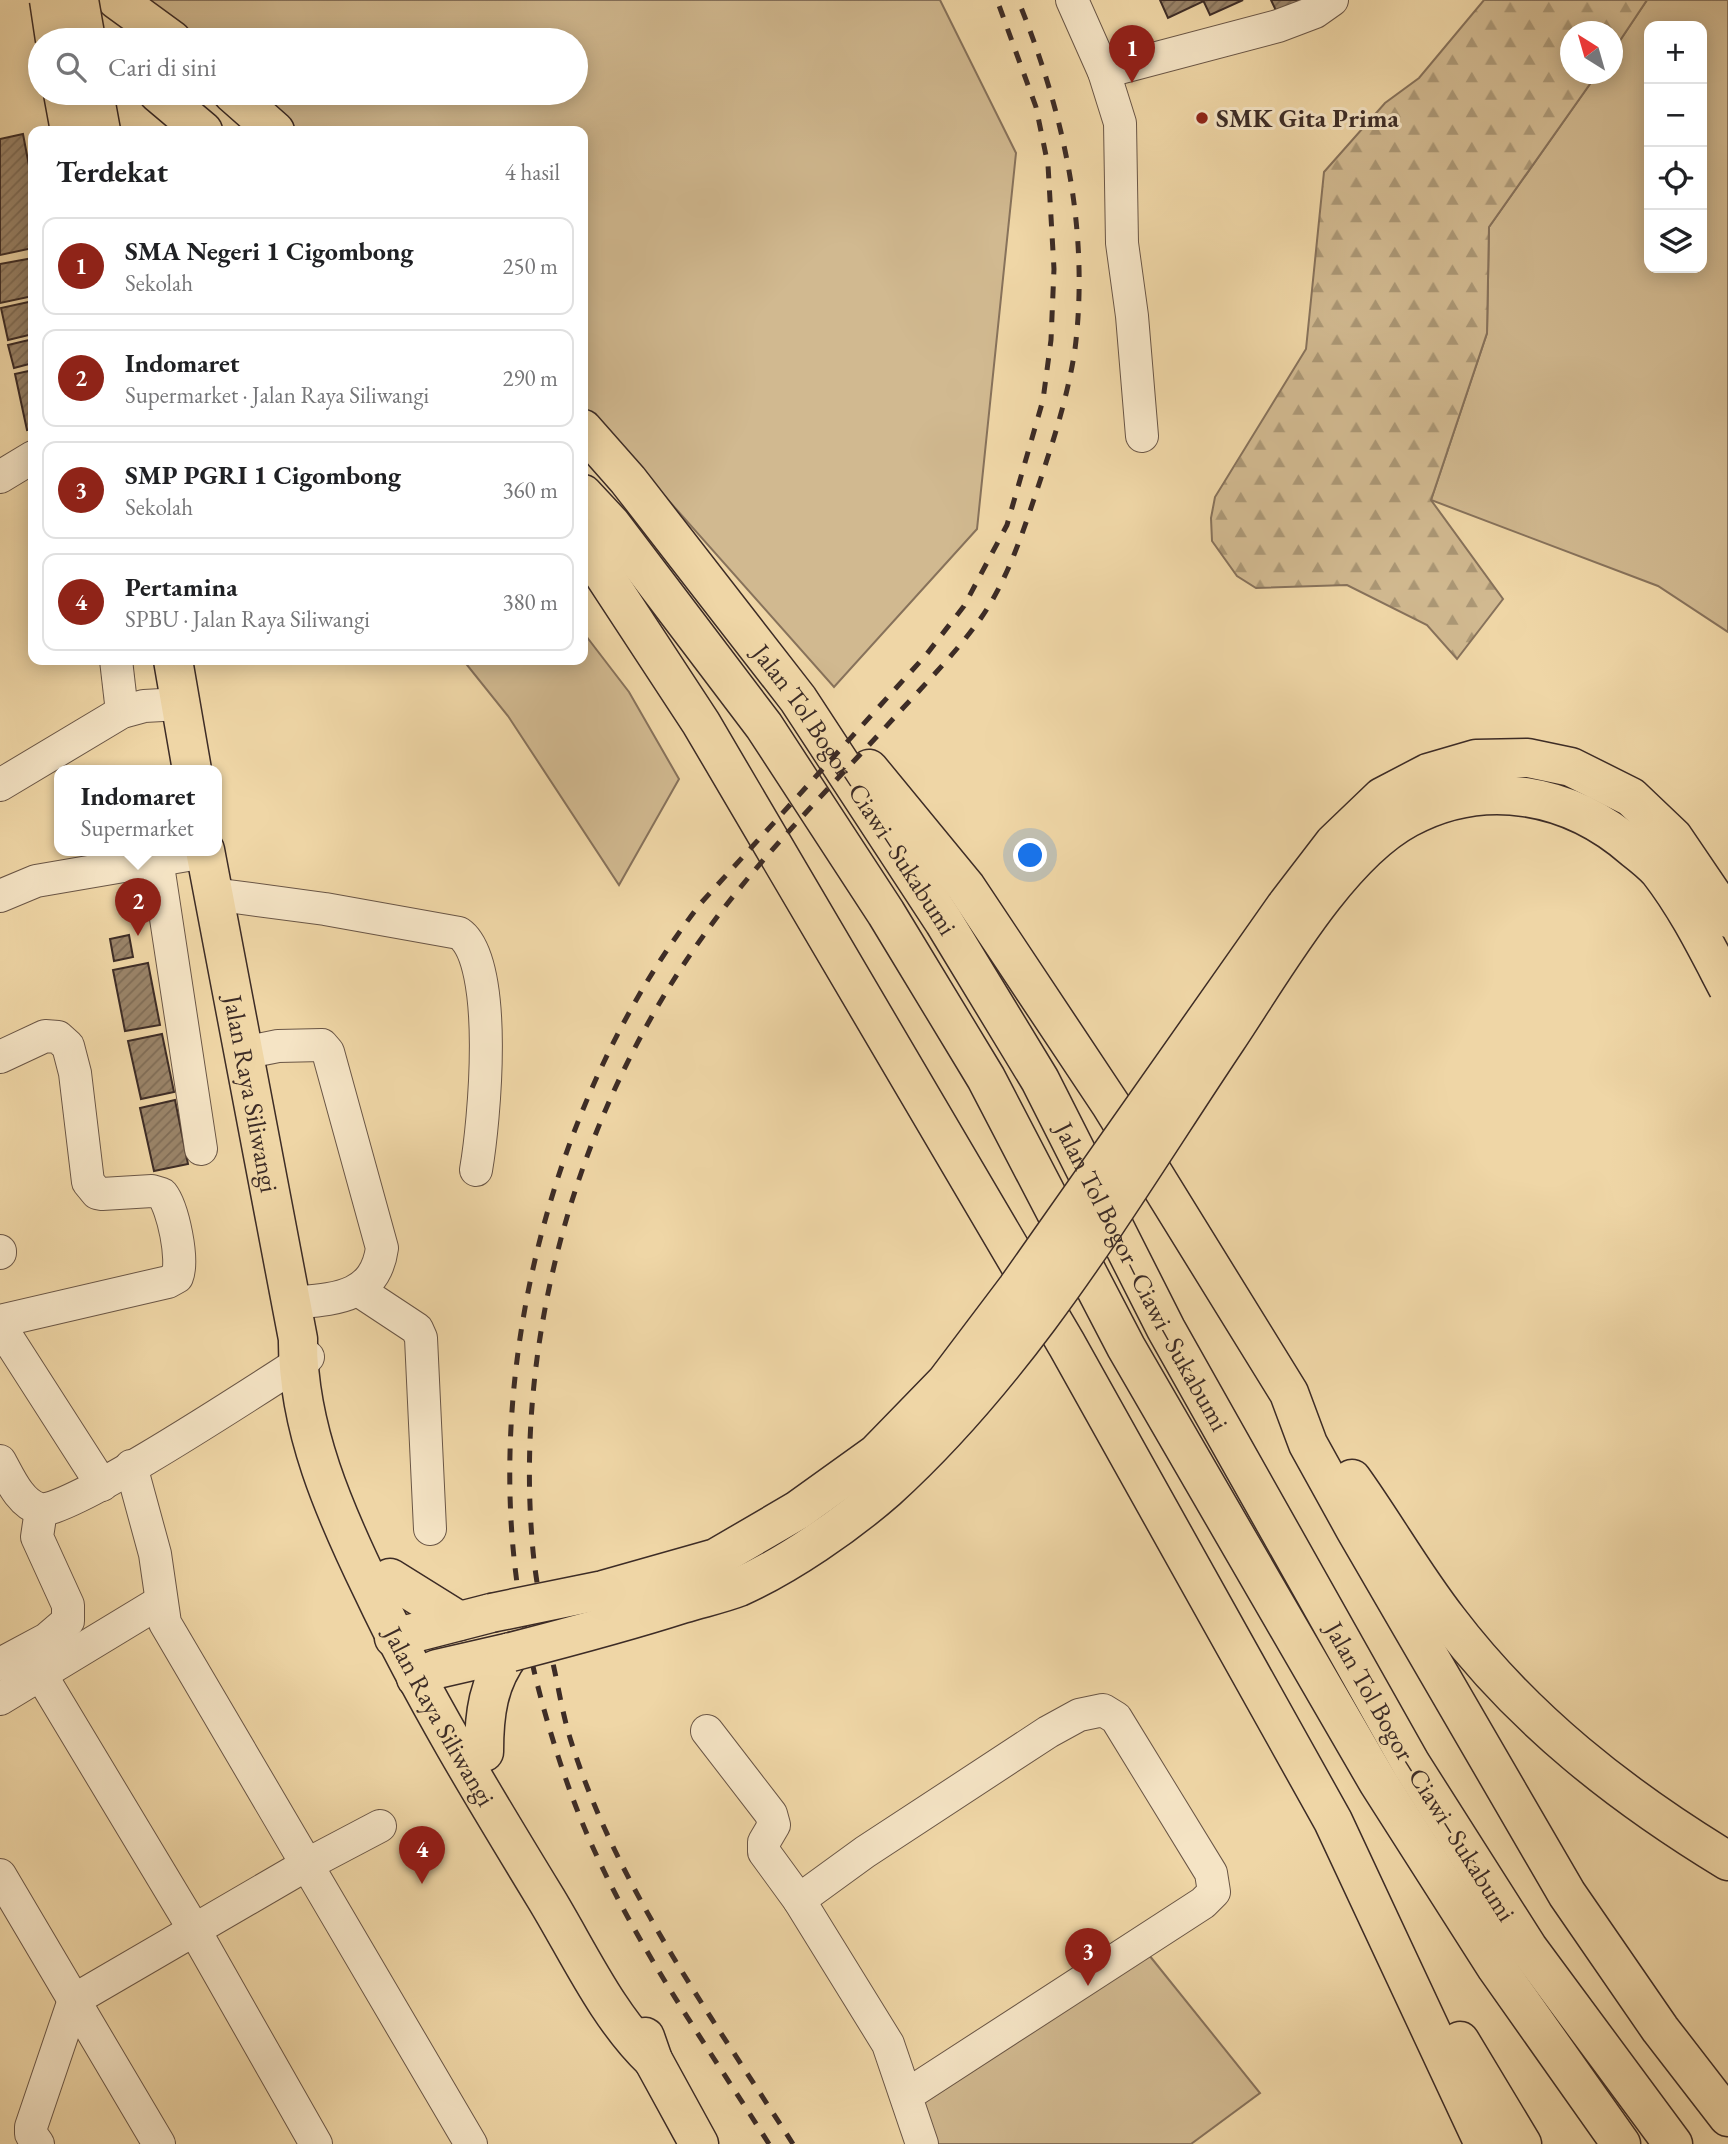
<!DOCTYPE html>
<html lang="id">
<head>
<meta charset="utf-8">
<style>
	:root { --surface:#fff; --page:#f6f6f6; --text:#202124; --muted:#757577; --line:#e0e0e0; --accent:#8f2418 }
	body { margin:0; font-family:"EB Garamond",serif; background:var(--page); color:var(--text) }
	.controls { position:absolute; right:21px; top:21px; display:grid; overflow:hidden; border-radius:14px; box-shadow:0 4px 18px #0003 }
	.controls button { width:63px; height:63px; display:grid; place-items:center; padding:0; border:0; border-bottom:2px solid var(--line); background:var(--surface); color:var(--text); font:35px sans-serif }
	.compass { position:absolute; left:1560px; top:21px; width:63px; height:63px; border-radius:50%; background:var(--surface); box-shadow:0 4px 18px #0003; rotate:323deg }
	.you { position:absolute; left:1031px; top:856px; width:24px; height:24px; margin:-18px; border:5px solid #fff; border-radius:50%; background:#1a73e8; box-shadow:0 0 0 10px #1a73e833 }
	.badge { display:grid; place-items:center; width:46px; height:46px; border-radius:50%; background:var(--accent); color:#fff; font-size:23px; font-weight:700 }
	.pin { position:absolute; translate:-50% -58px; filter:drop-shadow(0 2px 4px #0008) }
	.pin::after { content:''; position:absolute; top:37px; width:24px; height:21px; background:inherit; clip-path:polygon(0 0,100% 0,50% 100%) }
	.popup { position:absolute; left:54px; top:765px; width:168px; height:91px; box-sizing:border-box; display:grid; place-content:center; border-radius:14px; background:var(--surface); filter:drop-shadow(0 2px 5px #0005); font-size:23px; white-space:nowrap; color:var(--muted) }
	.popup b { font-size:26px; color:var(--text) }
	.popup::after { content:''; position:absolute; left:50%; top:100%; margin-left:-14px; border:14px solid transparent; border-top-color:var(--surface) }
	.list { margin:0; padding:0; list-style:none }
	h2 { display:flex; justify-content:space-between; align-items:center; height:91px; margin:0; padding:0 28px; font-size:30px }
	h2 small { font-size:23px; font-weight:400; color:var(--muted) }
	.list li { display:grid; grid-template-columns:46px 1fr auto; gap:21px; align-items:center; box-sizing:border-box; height:98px; margin:0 14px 14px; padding:0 14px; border:2px solid var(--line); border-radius:14px }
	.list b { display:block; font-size:26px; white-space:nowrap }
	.list p { margin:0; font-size:23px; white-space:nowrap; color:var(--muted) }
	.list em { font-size:23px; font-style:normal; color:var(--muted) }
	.icon { flex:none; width:38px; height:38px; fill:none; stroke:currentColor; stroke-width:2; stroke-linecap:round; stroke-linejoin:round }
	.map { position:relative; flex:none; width:1728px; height:2144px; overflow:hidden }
	.search { position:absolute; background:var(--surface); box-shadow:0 4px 18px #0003; left:28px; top:28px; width:560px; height:77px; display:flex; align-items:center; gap:18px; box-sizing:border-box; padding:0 24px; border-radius:38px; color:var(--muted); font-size:26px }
	.panel { position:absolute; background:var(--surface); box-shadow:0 4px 18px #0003; left:28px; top:126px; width:560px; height:539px; border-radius:14px }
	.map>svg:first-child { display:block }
</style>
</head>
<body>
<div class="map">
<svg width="1728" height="2144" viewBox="0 0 1728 2144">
	<defs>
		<pattern id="forest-firs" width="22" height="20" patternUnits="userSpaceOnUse" patternTransform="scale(1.75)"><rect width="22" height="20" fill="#d1b990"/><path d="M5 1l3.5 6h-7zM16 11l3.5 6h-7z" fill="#ab9775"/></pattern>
		<pattern id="building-hatch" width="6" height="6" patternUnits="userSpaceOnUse" patternTransform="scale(1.75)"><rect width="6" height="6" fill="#9a8469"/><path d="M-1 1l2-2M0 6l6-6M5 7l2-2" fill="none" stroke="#7f6c56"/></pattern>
	</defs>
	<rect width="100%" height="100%" fill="#efd6a6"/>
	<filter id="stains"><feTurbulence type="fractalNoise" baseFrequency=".00286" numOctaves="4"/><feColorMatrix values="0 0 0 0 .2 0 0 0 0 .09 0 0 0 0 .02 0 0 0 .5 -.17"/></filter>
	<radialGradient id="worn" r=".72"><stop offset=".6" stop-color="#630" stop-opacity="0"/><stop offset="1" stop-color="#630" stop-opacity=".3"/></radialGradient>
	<g fill="#d1b990" stroke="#87725b" stroke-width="2" fill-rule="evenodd">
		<polygon points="141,0 940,0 1016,153 977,529 834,687 661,492 583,409 583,131 298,131 254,93 576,93 576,40 193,40"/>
		<path d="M1647,0H1728V632L1658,586L1431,500L1487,333L1489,227L1597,74H1612L1613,51ZM1649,26H1702V268H1649Z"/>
		<polygon points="583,632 629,692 679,779 619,885 508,716 463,660 583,660"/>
		<polygon points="1149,1955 1260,2093 1191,2144 937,2144 919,2106"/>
	</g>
	<polygon fill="url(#forest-firs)" stroke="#87725b" stroke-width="2" points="1484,0 1647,0 1613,51 1612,32 1570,32 1570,74 1597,74 1489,227 1487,333 1431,500 1503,599 1457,659 1427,625 1347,585 1256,588 1237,576 1212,541 1211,518 1215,497 1306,349 1324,172 1385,103 1419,78"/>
	<g fill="url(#building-hatch)" stroke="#3d2c26" stroke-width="2">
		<polygon points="1160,0 1203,0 1204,1 1168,18"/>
		<polygon points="1203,0 1243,0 1210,15"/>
		<polygon points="1271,0 1316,0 1279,17"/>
		<polygon points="23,134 33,187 33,248 0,255 0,139"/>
		<polygon points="33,258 33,296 0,303 0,264"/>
		<polygon points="33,301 33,334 8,340 1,308"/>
		<polygon points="33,339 33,363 14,368 8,345"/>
		<polygon points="33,370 33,429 27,430 15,374"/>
		<polygon points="129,935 133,957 114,961 110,939"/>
		<polygon points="148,963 160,1025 125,1031 113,970"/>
		<polygon points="162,1034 174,1092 141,1099 128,1041"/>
		<polygon points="175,1100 188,1164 154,1171 140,1108"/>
	</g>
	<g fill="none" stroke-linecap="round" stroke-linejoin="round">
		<g stroke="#6a5646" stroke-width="34">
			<g id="minor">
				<polyline points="1072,0 1104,72 1120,123 1122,243 1132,316 1142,436"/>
				<polyline points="1104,72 1278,26 1315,12 1332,0"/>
				<polyline points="0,477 33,457"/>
				<polyline points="116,660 122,712"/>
				<polyline points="0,785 122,712 144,706 181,704"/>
				<polyline points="157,859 201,1149"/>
				<path d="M213,894L325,909L459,933C500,961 484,1124 476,1170"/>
				<polyline points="0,896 36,881 205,852"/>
				<path d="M243,1053L278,1046L322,1045L328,1052L382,1248C375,1299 334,1299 291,1303"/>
				<path d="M0,1057L45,1036L58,1037L68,1046L75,1073L88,1182L97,1193L102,1194L152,1191L162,1194C173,1208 184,1260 177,1277L168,1282L0,1321"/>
				<polyline points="0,1251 0,1253"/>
				<polyline points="358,1290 417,1329 421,1338 430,1529"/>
				<polyline points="0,1326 102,1485"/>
				<path d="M0,1461C9,1477 20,1504 40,1509C65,1517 273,1379 308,1357"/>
				<polyline points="131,1466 155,1554 165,1623 471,2144"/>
				<polyline points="0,1664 47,1639 68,1621 68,1605 37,1537 41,1510"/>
				<polyline points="41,1675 195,1931 316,2144"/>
				<polyline points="0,1699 160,1602"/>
				<polyline points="707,1731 771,1814 774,1825 764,1842 764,1852 799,1900"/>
				<polyline points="0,1875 159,2144"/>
				<polyline points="907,2095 1203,1903 1214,1892 1211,1873 1116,1718 1103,1710 1079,1715 1048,1732 865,1852 799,1900 888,2044 922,2144"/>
				<polyline points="38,2144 31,2134 31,2127 74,2000 306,1865 380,1826"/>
			</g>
		</g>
		<g stroke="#3d2c26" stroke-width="41">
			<g id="highway">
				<polyline points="117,0 172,40"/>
				<polyline points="63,93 70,131"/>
				<polyline points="94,93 101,131"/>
				<polyline points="158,93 203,131"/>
				<polyline points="232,93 275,131"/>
				<path id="s1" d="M583,429L628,480L798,699L944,922L1040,1080L1166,1329L1411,1764L1528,1948L1673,2144"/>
				<polyline points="583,494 611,524 764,726 886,913 986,1078 1126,1347 1378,1782 1496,1967 1621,2144"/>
				<polyline points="583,543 701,723 1067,1345 1333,1821 1484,2144"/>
				<polyline points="173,660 192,770"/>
				<polyline points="869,769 966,887 1111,1105 1289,1393 1308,1444 1355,1529 1567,1894 1660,2029 1728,2117"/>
				<path id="s2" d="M205,850L298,1339C297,1427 335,1513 373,1591C423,1697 484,1797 545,1897C578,1951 607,2016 653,2060"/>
				<path d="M1352,1479C1385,1525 1413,1575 1448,1620C1524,1720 1621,1796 1728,1861"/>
				<polyline points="390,1578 459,1621"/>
				<polyline points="394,1638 491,1613"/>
				<polyline points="416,1678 437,1669 511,1652"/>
				<path d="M484,1752C484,1714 488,1682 511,1652"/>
				<polyline points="645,2037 653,2060 699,2144"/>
				<polyline points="1460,2041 1522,2144"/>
			</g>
		</g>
		<use href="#minor" stroke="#f5e4c5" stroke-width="32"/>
		<use href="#highway" stroke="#efd6a6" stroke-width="38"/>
		<g stroke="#3d2c26" stroke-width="5" stroke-dasharray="12 12" stroke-linecap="butt">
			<path d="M769,2144C699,2033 619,1923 573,1799C548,1732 529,1660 518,1590C484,1358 557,1088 701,903L926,655L964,606L1007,525L1043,400L1051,340L1054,269L1048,165L1036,107L997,0"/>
			<path d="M793,2144C710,2014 616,1886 570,1738C563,1715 559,1691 554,1668C545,1625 535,1583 532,1539C515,1327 582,1103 706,932C762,854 838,780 903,708C930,679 958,650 981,618C1008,579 1023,532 1038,487C1053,442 1068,396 1075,349C1090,229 1063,110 1018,0"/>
		</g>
		<g stroke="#3d2c26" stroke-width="41" stroke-linecap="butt">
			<g id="highway-bridge">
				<polyline points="49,0 55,40"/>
				<polyline points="79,0 86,40"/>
				<polyline points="491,1613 603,1590 716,1558 798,1510 876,1454 946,1382 1017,1288 1285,907 1334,843 1382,797 1428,773 1476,759 1528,758 1571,767 1631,797 1673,837 1728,918"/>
				<path d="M511,1652C569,1637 626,1622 682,1604C701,1598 721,1594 739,1587C788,1565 846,1525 887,1489C1026,1363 1123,1194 1227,1039C1272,972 1337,856 1408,818C1484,777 1570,793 1634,849C1643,856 1652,863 1659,871C1687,907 1707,948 1728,988"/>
			</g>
		</g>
		<use href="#highway-bridge" stroke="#efd6a6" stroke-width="38"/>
	</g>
	<circle fill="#8f2418" stroke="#f5e4c5" stroke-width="2.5" cx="1202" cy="118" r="7"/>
	<g text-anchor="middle" stroke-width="6" stroke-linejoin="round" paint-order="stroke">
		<g font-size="26" font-weight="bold" fill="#3d2c26" stroke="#f5e4c5" text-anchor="start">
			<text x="1216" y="127">SMK Gita Prima</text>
		</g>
		<g font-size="26" fill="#3d2c26" stroke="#f5e4c5">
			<text dy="9" stroke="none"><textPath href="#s1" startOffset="452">Jalan Tol Bogor–Ciawi–Sukabumi</textPath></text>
			<text dy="9" stroke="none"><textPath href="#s2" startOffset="248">Jalan Raya Siliwangi</textPath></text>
			<text dy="9" stroke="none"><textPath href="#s1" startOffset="1018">Jalan Tol Bogor–Ciawi–Sukabumi</textPath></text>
			<text dy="9" stroke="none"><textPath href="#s2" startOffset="905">Jalan Raya Siliwangi</textPath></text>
			<text dy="9" stroke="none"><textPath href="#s1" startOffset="1586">Jalan Tol Bogor–Ciawi–Sukabumi</textPath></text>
		</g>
	</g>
	<rect width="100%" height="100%" filter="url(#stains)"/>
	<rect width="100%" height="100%" fill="url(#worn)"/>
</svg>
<div class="controls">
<button>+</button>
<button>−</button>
<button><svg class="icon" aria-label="locate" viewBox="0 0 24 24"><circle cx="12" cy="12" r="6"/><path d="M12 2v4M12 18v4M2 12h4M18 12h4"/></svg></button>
<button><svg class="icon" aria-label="layers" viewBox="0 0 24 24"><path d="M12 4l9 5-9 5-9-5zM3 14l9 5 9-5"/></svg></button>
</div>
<svg class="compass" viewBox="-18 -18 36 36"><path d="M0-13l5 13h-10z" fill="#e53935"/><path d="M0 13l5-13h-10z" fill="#757577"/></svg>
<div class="you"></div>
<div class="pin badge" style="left:1132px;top:83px">1</div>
<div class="pin badge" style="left:138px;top:936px">2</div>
<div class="popup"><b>Indomaret</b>Supermarket</div>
<div class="pin badge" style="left:1088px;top:1986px">3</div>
<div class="pin badge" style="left:422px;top:1884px">4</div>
<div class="search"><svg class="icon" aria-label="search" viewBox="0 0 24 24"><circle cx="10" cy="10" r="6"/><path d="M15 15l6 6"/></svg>Cari di sini</div>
<section class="panel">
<h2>Terdekat<small>4 hasil</small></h2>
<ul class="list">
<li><span class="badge">1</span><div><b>SMA Negeri 1 Cigombong</b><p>Sekolah</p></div><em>250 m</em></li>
<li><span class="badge">2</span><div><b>Indomaret</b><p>Supermarket · Jalan Raya Siliwangi</p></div><em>290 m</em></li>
<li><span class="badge">3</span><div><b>SMP PGRI 1 Cigombong</b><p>Sekolah</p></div><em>360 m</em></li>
<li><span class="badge">4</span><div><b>Pertamina</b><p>SPBU · Jalan Raya Siliwangi</p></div><em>380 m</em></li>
</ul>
</section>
</div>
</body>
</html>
